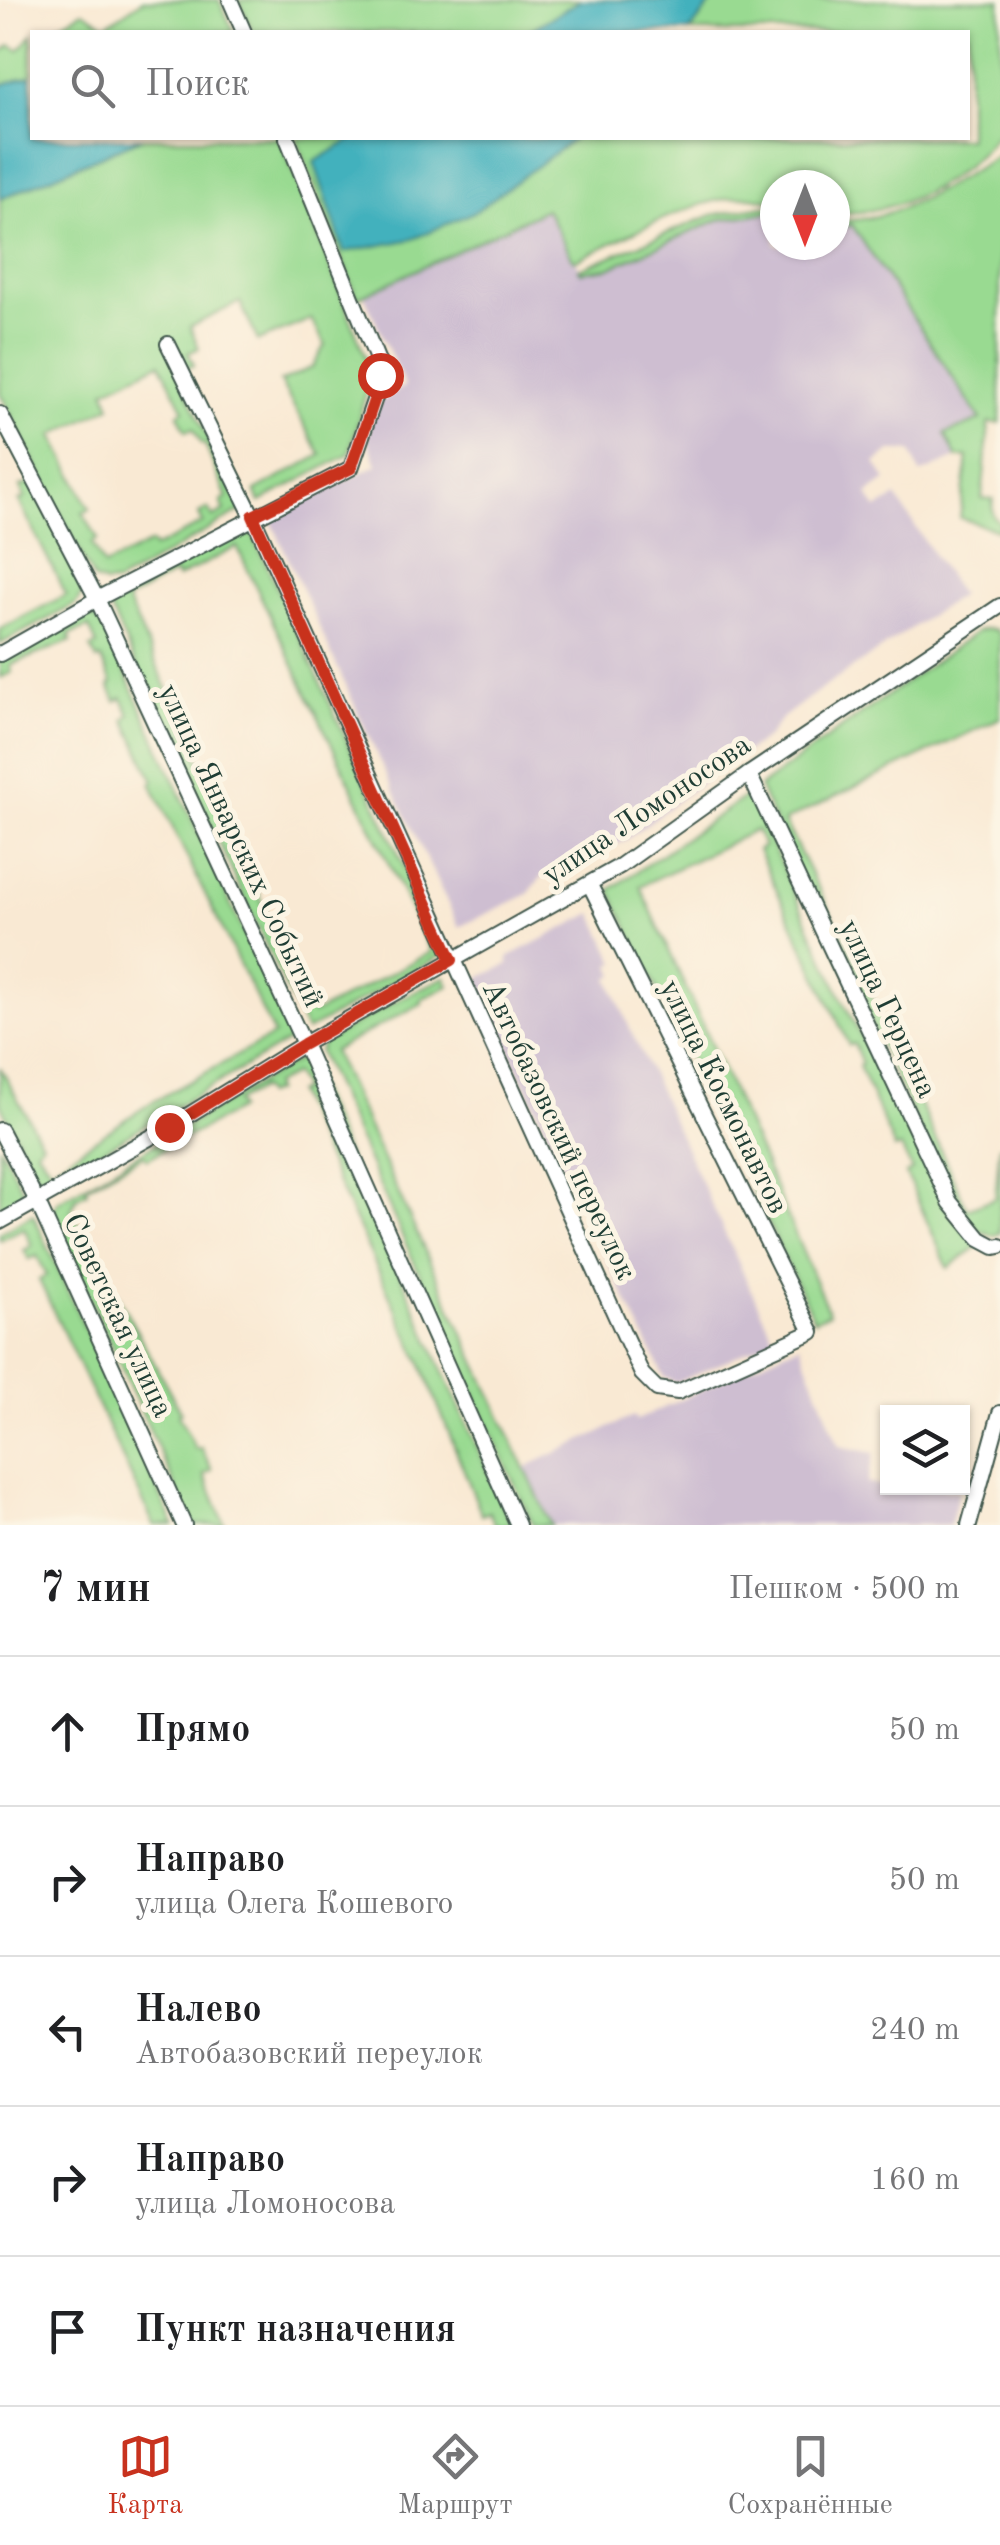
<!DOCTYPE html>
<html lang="ru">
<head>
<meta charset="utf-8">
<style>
	:root { --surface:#fff; --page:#f2f2f2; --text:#202124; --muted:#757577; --line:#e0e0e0; --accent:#c8321e }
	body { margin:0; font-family:"Old Standard TT",serif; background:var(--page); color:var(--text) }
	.controls { position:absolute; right:30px; bottom:30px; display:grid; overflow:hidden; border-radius:0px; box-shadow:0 2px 8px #0004 }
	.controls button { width:90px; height:90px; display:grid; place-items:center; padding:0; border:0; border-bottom:2px solid var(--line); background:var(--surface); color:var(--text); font:50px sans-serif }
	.compass { position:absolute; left:760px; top:170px; width:90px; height:90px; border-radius:50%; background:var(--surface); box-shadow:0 2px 8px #0004; rotate:180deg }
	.stop { position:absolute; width:30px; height:30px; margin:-22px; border:8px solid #c8321e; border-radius:50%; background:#fff }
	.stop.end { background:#c8321e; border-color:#fff; box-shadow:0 2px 10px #0008 }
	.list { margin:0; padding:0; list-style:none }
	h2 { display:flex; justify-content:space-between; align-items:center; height:130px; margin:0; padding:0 40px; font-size:42px }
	h2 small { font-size:32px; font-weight:400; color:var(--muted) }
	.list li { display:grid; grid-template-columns:65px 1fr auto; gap:30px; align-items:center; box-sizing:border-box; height:150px; padding:0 40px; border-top:2px solid var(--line) }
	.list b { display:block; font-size:38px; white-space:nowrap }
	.list p { margin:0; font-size:32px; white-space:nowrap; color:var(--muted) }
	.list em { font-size:32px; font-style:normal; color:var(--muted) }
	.icon { flex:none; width:55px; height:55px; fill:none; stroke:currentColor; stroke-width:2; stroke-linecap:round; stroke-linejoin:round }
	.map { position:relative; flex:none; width:1000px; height:1525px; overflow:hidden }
	.search { position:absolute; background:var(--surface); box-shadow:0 2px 8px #0004; left:30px; right:30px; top:30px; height:110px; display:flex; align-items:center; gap:25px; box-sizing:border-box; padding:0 35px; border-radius:0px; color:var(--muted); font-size:38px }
	.sheet { height:880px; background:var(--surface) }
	nav { display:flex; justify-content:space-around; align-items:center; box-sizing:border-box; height:140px; border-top:2px solid var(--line); background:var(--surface); font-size:28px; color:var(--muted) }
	nav a { display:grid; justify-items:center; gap:5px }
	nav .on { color:var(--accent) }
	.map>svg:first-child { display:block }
</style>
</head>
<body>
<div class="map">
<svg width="1000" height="1525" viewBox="0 0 1000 1525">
	<rect width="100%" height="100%" fill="#fcf5e5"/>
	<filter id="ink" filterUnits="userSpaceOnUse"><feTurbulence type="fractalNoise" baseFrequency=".01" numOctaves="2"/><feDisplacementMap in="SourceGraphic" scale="20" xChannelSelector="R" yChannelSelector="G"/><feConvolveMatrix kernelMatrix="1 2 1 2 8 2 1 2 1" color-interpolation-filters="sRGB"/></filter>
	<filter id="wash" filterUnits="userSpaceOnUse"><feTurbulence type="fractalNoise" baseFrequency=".0048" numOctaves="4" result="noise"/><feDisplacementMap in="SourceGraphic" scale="40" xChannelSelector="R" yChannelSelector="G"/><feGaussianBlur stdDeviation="2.25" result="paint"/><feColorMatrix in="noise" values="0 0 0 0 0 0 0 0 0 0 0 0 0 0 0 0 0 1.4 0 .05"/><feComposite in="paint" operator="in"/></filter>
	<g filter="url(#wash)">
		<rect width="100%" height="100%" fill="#f9e9d3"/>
		<g fill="#cebed1">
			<polygon points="546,209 582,272 609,268 718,220 773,210 775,211 775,245 835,245 835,226 852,225 981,421 945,435 957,458 920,474 911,451 891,451 875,463 887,480 867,494 877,509 896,497 960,595 810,697 781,719 768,737 690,791 625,841 543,875 528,894 459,927 384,770 269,516 377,465 367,438 375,405 405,386 364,295"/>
			<polygon points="593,913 616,963 611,965 615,975 609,978 628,1024 774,1339 676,1383 664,1377 600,1246 479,984 481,977 509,964 508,957"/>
			<polygon points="800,1344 839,1446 875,1453 867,1483 888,1488 942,1488 959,1491 950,1525 551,1525 524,1468 634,1416 637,1420"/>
		</g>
		<g fill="#99da91" stroke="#5c8c62" stroke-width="2.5" fill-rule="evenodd">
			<polygon points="143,0 219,0 234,32 48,32 83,11 106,25"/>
			<polygon points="239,0 581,0 527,32 253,32"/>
			<path d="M714,0H1000V130C964,181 898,215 835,213V185H775V202C767,200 759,198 752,197C697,194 624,239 574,261L546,209L357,298L296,138H354L314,162L562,148L575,138H968V32H689Z"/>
			<polygon points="32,35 32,76 0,85 0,53 11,45 19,50"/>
			<path d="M142,138H280L369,366L367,389L349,454L260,502L255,491L321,455L280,382L313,367L325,344L311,319L258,341L240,302L190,327L199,348L188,353L194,365L178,373L242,510L117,583L106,584L94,580L0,393V199ZM160,363L184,410L178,414L186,431L193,428L202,444H205L227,498L221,502L225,511L213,517L208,509L199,514L203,523L154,548L151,543L104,566L92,543L98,539L83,513L90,509L53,435L111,406L105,390Z"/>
			<path d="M1000,154V423H989L982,498L993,499C993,508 990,517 1000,522V531L960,518L968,457L957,458L945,434L981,420L852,225L835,226V220C892,225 953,182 1000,154Z"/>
			<polygon points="763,206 775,207 775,211 718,220 609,268 581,272 579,269 712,215"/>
			<polygon points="33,482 83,583 84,591 76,604 0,644 0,629 66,595 19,501 25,498 20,487"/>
			<path d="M249,526L444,954L306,1031L107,602ZM237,547L431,952L313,1014L286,964L255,883L127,600L175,573L177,578Z"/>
			<polygon points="85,615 95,618 105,628 292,1039 51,1180 44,1182 36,1176 0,1104 0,1067 42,1143 36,1149 51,1169 149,1104 274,1035 151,783 154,781 125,719 130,715 122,698 116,701 109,686 112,683 101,658 97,660 91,648 97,645 89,627 69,635 71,641 10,665 12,672 0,678 0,659 76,617"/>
			<polygon points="986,629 996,630 1000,637 1000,718 784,821 855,960 967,1209 995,1198 1000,1144 1000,1233 993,1236 978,1230 958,1210 759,787 978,631"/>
			<polygon points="749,794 840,994 901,1118 949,1210 978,1246 948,1268 906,1174 912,1170 901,1147 895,1149 859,1066 862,1064 854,1044 849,1045 758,850 764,846 756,830 640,886 764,1162 829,1313 814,1320 610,890"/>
			<polygon points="445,977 449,986 421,999 422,1003 333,1051 551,1525 533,1525 319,1052 322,1043 392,1003"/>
			<polygon points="303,1057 512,1525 495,1525 489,1512 482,1515 421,1363 296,1093 303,1089 294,1074 273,1085 275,1091 266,1095 261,1088 236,1102 239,1109 147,1159 144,1155 86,1187 87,1192 76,1198 71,1211 181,1412 178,1415 196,1449 201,1448 212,1470 204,1474 225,1525 193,1525 54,1219 53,1211 57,1202"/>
			<polygon points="0,1145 26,1197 0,1211"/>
			<polygon points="33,1214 174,1525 154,1525 39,1280 47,1275 37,1256 29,1259 24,1250 32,1246 24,1228 0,1240 0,1233"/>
		</g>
		<g fill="#42b1bd" stroke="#307778" stroke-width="2.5">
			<polygon points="581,0 714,0 689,32 527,32"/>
			<polygon points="32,76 32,138 142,138 0,199 0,85"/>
			<polygon points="354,138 575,138 476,211 413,239 344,252 314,162"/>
		</g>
	</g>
	<g filter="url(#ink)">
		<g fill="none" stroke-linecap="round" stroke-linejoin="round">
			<g stroke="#40574c" stroke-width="18">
				<g id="minor">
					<polyline points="230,0 244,32"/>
					<polyline points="168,344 253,517 642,1374 657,1389 678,1392 812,1332 590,885"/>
					<polyline points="0,414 97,599 304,1044 518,1525"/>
					<polyline points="0,654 97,599 351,468 378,389 379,364 287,138"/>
					<polyline points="749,774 950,1202 980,1239 995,1247 1000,1246"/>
					<polyline points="0,1130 37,1201 184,1525"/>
					<polyline points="0,1222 169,1127 304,1044 620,866 749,774 1000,606"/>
					<polyline points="969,1525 1000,1413"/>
				</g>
			</g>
			<use href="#minor" stroke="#fff" stroke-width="14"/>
		</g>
	</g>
	<g fill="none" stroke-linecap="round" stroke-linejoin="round" filter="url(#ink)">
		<polyline stroke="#c8321e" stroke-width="12" points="169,1127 304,1044 452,960 253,516 351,468 378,389 380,375"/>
	</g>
	<g text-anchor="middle" stroke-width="10" stroke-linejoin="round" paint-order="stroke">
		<g font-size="30" fill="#1f3d34" stroke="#fcf5e5">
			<text transform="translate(646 809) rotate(-34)" y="10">улица Ломоносова</text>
			<text transform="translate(242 845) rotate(65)" y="10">улица Январских Событий</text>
			<text transform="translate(889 1008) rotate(65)" y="10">улица Герцена</text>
			<text transform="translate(725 1096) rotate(64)" y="10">улица Космонавтов</text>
			<text transform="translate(560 1130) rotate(65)" y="10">Автобазовский переулок</text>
			<text transform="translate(119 1315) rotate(65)" y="10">Советская улица</text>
		</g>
	</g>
</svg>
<div class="controls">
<button><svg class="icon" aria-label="layers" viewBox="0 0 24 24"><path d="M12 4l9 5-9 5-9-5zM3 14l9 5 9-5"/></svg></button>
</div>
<svg class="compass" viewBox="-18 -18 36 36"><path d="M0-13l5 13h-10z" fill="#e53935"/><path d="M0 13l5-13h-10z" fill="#757577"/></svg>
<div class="stop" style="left:380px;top:375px"></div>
<div class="stop end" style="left:169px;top:1127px"></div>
<div class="search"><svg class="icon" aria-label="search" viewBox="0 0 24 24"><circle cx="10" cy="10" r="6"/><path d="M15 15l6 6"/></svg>Поиск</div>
</div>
<section class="sheet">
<h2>7 мин<small>Пешком · 500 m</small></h2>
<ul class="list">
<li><svg class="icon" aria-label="ahead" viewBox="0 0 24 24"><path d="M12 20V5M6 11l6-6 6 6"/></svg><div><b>Прямо</b></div><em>50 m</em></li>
<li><svg class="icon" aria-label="right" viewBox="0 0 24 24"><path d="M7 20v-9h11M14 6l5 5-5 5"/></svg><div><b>Направо</b><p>улица Олега Кошевого</p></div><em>50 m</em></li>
<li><svg class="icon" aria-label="left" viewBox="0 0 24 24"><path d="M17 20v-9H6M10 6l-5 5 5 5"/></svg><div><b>Налево</b><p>Автобазовский переулок</p></div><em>240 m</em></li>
<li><svg class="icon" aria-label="right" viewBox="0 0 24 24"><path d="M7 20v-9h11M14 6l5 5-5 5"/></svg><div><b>Направо</b><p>улица Ломоносова</p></div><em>160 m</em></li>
<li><svg class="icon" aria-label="arrive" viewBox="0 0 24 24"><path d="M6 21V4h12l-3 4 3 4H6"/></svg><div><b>Пункт назначения</b></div></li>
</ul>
</section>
<nav>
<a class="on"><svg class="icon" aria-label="map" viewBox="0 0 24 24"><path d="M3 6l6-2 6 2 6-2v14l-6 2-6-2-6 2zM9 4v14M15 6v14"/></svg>Карта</a>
<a><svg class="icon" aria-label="directions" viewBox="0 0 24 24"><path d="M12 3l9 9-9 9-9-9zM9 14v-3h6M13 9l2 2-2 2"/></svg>Маршрут</a>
<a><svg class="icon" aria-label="saved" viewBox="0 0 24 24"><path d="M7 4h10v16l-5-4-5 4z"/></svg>Сохранённые</a>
</nav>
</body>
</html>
